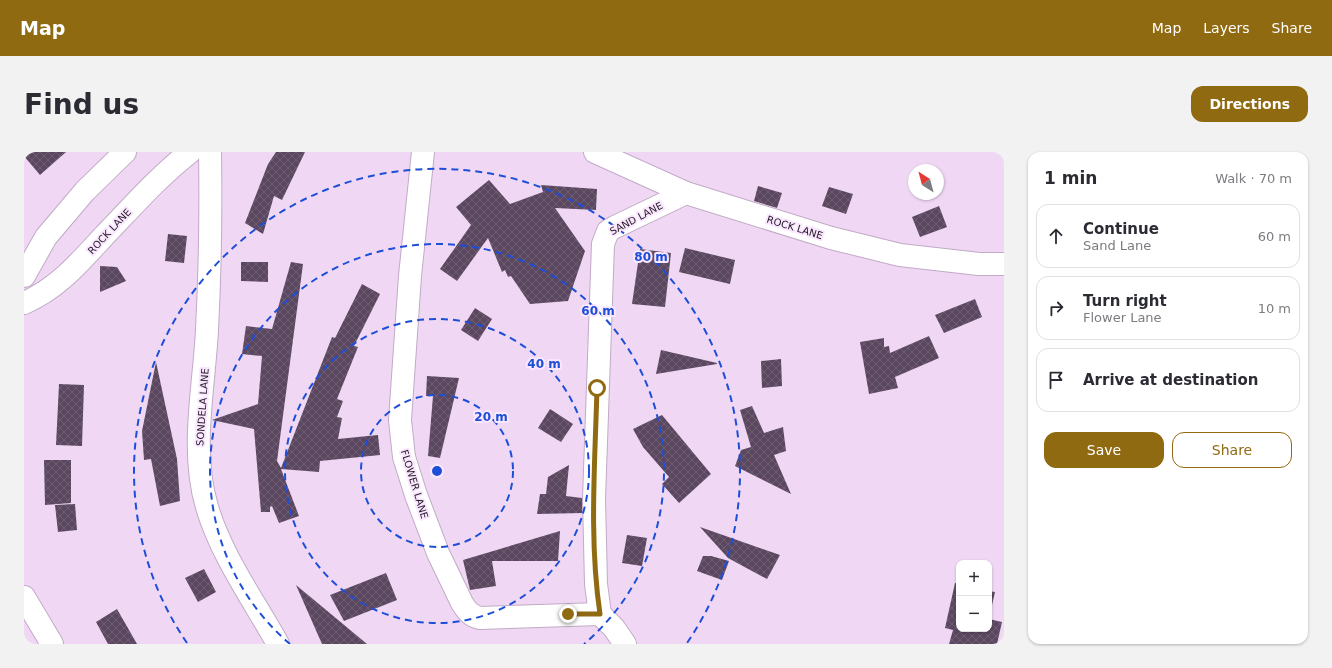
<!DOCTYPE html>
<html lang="en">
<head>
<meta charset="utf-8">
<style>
	:root { --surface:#fff; --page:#f2f2f3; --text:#2b2b33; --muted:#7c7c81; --line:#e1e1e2; --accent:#906a10 }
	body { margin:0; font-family:"DejaVu Sans",sans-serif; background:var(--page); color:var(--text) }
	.controls { position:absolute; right:12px; bottom:12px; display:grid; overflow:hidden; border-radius:8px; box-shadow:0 1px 3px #0004 }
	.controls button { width:36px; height:36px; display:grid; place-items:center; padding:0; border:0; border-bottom:1px solid var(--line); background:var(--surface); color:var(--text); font:20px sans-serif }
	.compass { position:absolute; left:884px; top:12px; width:36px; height:36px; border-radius:50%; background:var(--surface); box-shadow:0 1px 3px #0004; rotate:324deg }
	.stop { position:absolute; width:12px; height:12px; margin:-9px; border:3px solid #906a10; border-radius:50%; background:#fff }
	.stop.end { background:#906a10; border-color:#fff; box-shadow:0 1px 4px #0008 }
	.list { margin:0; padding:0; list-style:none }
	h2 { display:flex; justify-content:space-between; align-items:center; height:52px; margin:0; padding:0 16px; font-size:17px }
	h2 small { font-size:13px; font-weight:400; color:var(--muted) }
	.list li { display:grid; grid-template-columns:26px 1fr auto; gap:12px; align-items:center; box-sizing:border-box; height:64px; margin:0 8px 8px; padding:0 8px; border:1px solid var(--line); border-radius:12px }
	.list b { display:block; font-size:15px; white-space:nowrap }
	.list p { margin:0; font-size:13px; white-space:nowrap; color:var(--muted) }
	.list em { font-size:13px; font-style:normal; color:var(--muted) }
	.actions { display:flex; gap:8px; padding:12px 16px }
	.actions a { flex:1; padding:9px 0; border:1px solid var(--accent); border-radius:12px; text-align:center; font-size:14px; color:var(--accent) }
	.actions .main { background:var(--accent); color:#fff }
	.icon { flex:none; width:22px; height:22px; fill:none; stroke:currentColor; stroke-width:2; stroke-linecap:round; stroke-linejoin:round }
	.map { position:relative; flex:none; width:980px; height:492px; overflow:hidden; border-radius:12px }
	header { display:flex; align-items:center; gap:24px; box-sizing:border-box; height:56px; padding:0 20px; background:var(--accent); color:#fff }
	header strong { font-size:19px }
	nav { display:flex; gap:22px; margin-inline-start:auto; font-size:14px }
	.intro { display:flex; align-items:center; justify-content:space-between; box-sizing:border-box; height:96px; padding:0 24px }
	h1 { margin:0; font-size:28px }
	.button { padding:10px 18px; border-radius:12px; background:var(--accent); color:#fff; font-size:14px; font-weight:700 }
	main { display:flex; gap:24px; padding:0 24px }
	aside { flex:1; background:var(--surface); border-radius:12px; box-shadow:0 1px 3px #0004 }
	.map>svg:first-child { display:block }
</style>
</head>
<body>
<header>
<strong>Map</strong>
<nav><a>Map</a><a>Layers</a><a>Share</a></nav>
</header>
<div class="intro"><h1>Find us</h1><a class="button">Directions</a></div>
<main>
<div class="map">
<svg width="980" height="492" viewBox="0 0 980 492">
	<defs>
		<pattern id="building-cross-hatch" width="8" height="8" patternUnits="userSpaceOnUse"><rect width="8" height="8" fill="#5b475f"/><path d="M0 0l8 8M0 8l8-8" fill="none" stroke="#6e5e72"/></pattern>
	</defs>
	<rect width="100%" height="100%" fill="#f0d8f5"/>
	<g fill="url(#building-cross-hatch)">
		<polygon points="0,0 42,0 16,23 0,4"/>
		<polygon points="252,0 281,0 258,48 250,44 239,82 221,71 244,12"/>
		<polygon points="465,28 486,52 519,40 517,33 573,37 572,58 531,56 561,99 544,149 506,152 487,124 484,125 481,118 478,120 464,86 433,129 416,117 447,73 432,55"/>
		<polygon points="734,34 758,41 753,56 730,49"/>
		<polygon points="805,35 829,42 822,62 798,54"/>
		<polygon points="915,54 923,75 896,85 888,65"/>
		<polygon points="144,82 163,84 160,111 141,109"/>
		<polygon points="661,96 711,108 706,132 655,120"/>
		<polygon points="616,97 647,101 641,155 608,152"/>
		<polygon points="217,110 244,110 244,130 217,129"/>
		<polygon points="267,110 279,112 253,309 257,316 308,185 311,186 338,132 356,142 330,194 334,195 313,247 319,249 313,265 318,266 314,287 354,283 356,303 296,309 295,320 257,317 275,364 255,371 248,354 246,355 246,360 237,360 230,277 188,268 234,252 238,204 218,202 222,174 248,177"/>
		<polygon points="76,114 93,115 102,129 76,140"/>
		<polygon points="951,147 958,165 920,181 911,163"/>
		<polygon points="451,156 468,167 454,189 437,178"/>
		<polygon points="905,184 915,206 871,225 874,236 845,242 836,190 860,186 860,195 865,194 866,201"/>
		<polygon points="637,198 693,211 693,212 632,222"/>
		<polygon points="757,207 758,234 738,236 737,209"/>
		<polygon points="132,210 153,307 156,349 136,354 127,307 120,308 118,279"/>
		<polygon points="403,224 435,226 416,306 404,304 409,244 402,244"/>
		<polygon points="35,232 60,233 58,294 32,293"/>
		<polygon points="728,254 740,281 759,275 762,299 750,303 767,342 711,314 717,298 727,295 716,258"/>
		<polygon points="526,257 549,272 537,290 514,276"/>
		<polygon points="638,263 687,322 655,351 638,332 645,325 619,295 609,277"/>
		<polygon points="20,308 47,308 47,351 21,353"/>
		<polygon points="545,313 542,344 558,346 558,361 513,362 516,342 522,342 524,325"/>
		<polygon points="51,352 53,378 34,380 31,353"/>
		<polygon points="676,375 756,403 743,427 704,406"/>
		<polygon points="536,379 534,409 468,409 472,434 446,438 439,408"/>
		<polygon points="603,383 623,386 618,414 598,411"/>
		<polygon points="679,404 687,404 705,409 698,428 673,419"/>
		<polygon points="180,417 192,440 174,450 161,426"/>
		<polygon points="362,421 373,448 320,469 306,443"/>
		<polygon points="931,431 935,432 935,477 965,477 965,467 978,470 973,492 925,492 929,478 921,476"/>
		<polygon points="272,433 343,492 298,492"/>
		<polygon points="965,439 971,440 965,466"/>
		<polygon points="93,457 113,492 84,492 72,470"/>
	</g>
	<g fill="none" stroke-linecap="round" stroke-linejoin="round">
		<g stroke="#c1aac6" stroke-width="24">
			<g id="street">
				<path d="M186,0C187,59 186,119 183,178C180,236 166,299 183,355C197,403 230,449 254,492"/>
				<path d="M399,0L386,124L376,268L380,305L392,343L414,401L438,451C443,459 447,464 456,466L576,462L590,476L601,492"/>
				<polyline points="571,0 662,41 807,86 876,103 955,112 980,112"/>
				<polyline points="0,124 22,85 61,39 101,0"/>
				<path d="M0,151C33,137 55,111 79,85C107,56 134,25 166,0"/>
				<polyline points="0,445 28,492"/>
				<polyline points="576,462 572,432 570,347 579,92 584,79 591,75 662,41"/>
			</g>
		</g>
		<use href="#street" stroke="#fff" stroke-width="22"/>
	</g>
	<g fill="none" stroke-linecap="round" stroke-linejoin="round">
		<path stroke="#906a10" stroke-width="5" d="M544,462H576C565,388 571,311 573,236"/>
	</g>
	<g fill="none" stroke="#1d4ed8" stroke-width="2" stroke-dasharray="7 5">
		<circle cx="413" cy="319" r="76"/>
		<circle cx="413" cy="319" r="152"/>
		<path d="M266 492A227 227 0 1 1 560 492"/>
		<path d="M163 491A303 303 0 1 1 663 491"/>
	</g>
	<g text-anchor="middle" stroke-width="4" stroke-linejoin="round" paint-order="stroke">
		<g font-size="10" fill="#211923" stroke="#fae7ff">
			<text transform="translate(612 66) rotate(-28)" y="4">SAND LANE</text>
			<text transform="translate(771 75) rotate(17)" y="4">ROCK LANE</text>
			<text transform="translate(85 79) rotate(-47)" y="4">ROCK LANE</text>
			<text transform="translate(178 255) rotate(-86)" y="4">SONDELA LANE</text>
			<text transform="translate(391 332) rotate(73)" y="4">FLOWER LANE</text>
		</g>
	</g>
	<circle cx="413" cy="319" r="6" fill="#1d4ed8" stroke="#fae7ff" stroke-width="2"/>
	<g font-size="12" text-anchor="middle" font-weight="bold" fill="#1d4ed8" stroke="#fae7ff" stroke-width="4" stroke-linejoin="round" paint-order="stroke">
		<text x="627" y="109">80 m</text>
		<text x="574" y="163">60 m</text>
		<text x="520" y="216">40 m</text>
		<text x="467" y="269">20 m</text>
	</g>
</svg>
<div class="controls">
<button>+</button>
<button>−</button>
</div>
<svg class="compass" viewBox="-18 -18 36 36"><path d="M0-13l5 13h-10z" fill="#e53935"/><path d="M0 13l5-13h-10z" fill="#7c7c81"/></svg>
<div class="stop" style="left:573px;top:236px"></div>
<div class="stop end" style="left:544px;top:462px"></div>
</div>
<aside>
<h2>1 min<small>Walk · 70 m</small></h2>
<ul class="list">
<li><svg class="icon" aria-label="ahead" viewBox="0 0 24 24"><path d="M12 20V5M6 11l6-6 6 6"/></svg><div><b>Continue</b><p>Sand Lane</p></div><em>60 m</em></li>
<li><svg class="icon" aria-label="right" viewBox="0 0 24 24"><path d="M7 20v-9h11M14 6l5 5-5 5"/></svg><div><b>Turn right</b><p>Flower Lane</p></div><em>10 m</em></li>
<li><svg class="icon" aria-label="arrive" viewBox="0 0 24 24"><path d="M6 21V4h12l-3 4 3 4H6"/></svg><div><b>Arrive at destination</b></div></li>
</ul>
<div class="actions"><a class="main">Save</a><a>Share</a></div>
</aside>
</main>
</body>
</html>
